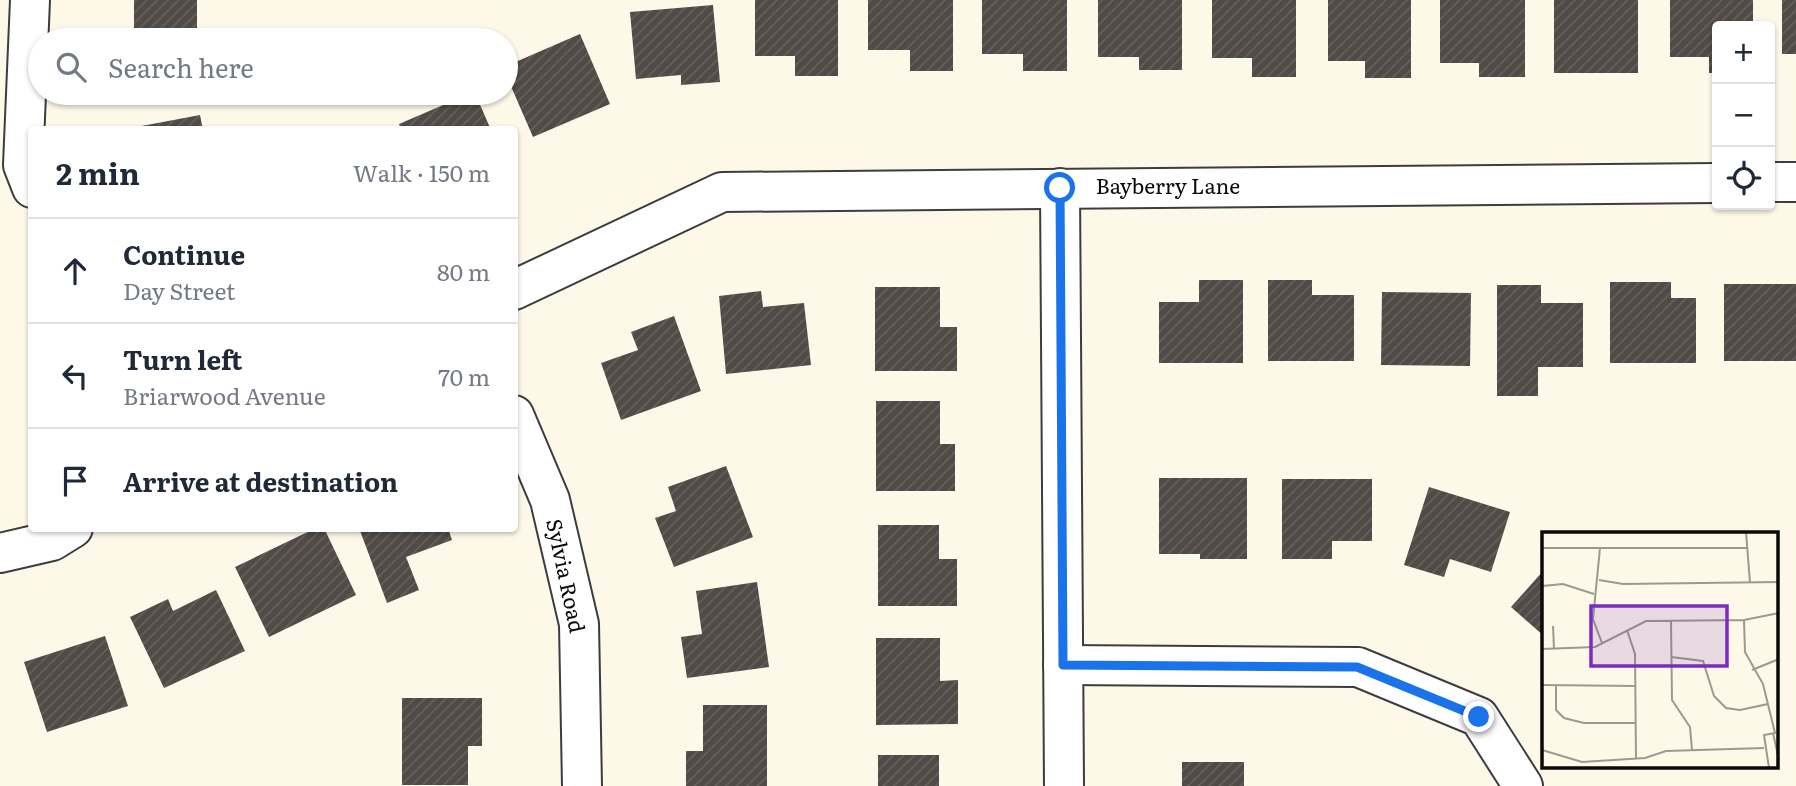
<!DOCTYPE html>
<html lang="en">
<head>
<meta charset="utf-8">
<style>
	:root { --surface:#fff; --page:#f6f6f7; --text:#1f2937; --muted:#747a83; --line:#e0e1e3 }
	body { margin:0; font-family:Literata,serif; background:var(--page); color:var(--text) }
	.controls { position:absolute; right:21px; top:21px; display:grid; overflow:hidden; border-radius:7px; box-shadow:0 2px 5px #0004 }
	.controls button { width:63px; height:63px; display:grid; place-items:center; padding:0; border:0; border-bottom:2px solid var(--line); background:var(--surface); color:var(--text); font:35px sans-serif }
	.stop { position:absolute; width:21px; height:21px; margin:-16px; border:5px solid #1a73e8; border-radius:50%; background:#fff }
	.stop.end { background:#1a73e8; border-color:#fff; box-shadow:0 2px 7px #0008 }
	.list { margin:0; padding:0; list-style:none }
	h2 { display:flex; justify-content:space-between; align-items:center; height:91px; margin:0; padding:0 28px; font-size:30px }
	h2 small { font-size:23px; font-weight:400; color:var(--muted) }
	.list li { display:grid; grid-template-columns:46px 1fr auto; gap:21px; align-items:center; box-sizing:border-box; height:105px; padding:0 28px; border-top:2px solid var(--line) }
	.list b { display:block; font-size:26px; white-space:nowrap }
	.list p { margin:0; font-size:23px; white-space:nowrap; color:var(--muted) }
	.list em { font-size:23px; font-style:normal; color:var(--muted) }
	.icon { flex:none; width:38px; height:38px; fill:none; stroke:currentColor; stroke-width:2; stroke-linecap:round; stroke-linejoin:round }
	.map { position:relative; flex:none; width:1796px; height:786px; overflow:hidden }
	.search { position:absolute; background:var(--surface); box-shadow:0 2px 5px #0004; left:28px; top:28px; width:490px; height:77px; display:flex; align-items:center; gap:18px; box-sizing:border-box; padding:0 24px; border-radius:38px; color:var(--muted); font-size:26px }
	.panel { position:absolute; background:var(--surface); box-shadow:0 2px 5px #0004; left:28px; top:126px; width:490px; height:406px; border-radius:7px }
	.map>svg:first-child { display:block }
</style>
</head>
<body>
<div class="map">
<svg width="1796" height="786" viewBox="0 0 1796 786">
	<defs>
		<pattern id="building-hatch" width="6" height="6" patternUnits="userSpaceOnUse" patternTransform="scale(1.75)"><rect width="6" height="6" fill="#514b47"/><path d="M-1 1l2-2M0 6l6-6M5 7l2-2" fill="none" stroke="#65605d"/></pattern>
	</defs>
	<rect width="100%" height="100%" fill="#fdf8e8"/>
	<g fill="url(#building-hatch)">
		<rect x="134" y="0" width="63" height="40"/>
		<polygon points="755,0 838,0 838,76 795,76 795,56 755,56"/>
		<polygon points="868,0 953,0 953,71 910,71 910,50 868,50"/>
		<polygon points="982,0 1067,0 1067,71 1023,71 1023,54 982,54"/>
		<polygon points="1098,0 1182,0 1182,70 1139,70 1139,57 1098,57"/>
		<polygon points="1212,0 1296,0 1296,77 1252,77 1252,58 1212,58"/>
		<polygon points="1328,0 1411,0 1411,78 1365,78 1365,61 1328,61"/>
		<polygon points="1440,0 1525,0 1525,77 1479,77 1479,63 1440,63"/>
		<rect x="1554" y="0" width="84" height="73"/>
		<polygon points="1670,0 1753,0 1753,26 1717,26 1717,73 1709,73 1709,57 1670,57"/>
		<rect x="1782" y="0" width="14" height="54"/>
		<polygon points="713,5 720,82 681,85 681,75 636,79 630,12"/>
		<polygon points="580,34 610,104 533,137 506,75 506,66"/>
		<polygon points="471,93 475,93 491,130 401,130 399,124"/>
		<polygon points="200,115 203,130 131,130 131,128"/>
		<polygon points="1199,280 1243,280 1243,363 1159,363 1159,302 1199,302"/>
		<polygon points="1268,280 1312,280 1312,295 1354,295 1354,361 1268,361"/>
		<polygon points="1610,282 1671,282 1671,298 1696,298 1696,363 1610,363"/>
		<rect x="1724" y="284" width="72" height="77"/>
		<polygon points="1497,285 1541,285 1541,303 1583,303 1583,367 1538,367 1538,396 1497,396"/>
		<polygon points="875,287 940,287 940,327 957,327 957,371 875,371"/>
		<polygon points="761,291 763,307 804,303 811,365 726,374 719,296"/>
		<polygon points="1382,292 1471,293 1470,366 1381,365"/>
		<polygon points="674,316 701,391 621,420 601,363 638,350 631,332"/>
		<polygon points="876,401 940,401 940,444 955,444 955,491 876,491"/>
		<polygon points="726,466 753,537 674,567 655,518 676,511 668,487"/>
		<polygon points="1159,478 1247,478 1247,559 1200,559 1200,554 1159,554"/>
		<polygon points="1282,479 1372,479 1372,541 1332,541 1332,559 1282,559"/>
		<polygon points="1429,487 1510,512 1491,572 1450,559 1444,577 1404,565"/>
		<polygon points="878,525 939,525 939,559 957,559 957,606 878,606"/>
		<polygon points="316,528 324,528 356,595 269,637 235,567"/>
		<polygon points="359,528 448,528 452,540 406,557 419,590 387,603"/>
		<polygon points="1544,570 1544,636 1511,607"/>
		<polygon points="757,582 769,667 687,678 681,637 702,634 696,591"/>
		<polygon points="216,590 245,651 164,688 130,617 168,599 173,611"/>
		<polygon points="105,636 128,706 47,732 24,662"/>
		<polygon points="876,638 940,638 940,681 958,680 958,724 876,725"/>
		<polygon points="402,698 482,698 482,746 468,746 468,785 402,785"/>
		<polygon points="703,705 767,705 767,786 686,786 686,751 703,751"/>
		<rect x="878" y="755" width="61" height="31"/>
		<rect x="1182" y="762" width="62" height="24"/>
	</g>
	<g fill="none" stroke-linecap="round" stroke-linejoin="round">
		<g stroke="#3d3d3d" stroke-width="42">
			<g id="minor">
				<polyline points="30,0 23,165 32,188"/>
				<polyline points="1770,182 1796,182"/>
				<polyline points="1060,188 1064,786"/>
				<polyline points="514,290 722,192 1717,183"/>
				<polyline points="514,415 550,500 579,624 582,786"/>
				<polyline points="0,553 52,541 73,528"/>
				<polyline points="1063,665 1358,667 1479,717 1523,786"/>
			</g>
		</g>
		<use href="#minor" stroke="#fff" stroke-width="38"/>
	</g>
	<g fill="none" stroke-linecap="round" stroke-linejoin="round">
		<polyline stroke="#1a73e8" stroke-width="9" points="1060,188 1063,665 1357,667 1479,717"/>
	</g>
	<g text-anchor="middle" stroke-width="7" stroke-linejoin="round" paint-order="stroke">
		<g font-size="21" fill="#0a0a0a" stroke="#fff">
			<text x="1168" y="194">Bayberry Lane</text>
			<text transform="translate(565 576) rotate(78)" y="7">Sylvia Road</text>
		</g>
	</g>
	<g transform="translate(1542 532)">
		<rect width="236" height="236" fill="#fdf8e8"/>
		<path fill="none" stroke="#9c998f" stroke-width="2" d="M204,0L208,51M0,16H205M58,16L51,87L60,111M57,48L81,52L237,50M0,54L21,52L52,62M202,88L203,120L221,152L233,201L222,203L227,236M129,89L130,168L148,195L150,218M11,94L12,117M85,98L93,122L94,227M0,117L53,115L104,89L202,88L237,81M129,125L161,129L172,164L184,176L198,178L226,172M210,138L237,127M0,153L93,154M14,153V178L22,186L42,191H94M231,201L237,228M0,218L40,230L103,226L124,219L222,216"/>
		<path fill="#7b2cbf" fill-opacity="0.15" stroke="#7b2cbf" stroke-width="3.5" d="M49,74H185V134H49Z"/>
		<rect width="236" height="236" fill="none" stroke="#0a0a0a" stroke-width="3.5"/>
	</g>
</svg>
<div class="controls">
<button>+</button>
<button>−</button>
<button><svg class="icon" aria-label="locate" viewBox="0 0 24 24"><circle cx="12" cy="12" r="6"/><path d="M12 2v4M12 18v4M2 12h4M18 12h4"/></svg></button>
</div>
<div class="stop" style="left:1060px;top:188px"></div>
<div class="stop end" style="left:1479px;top:717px"></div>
<div class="search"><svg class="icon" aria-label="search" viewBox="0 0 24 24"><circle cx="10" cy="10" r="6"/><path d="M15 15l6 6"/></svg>Search here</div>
<section class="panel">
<h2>2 min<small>Walk · 150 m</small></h2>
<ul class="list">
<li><svg class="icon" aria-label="ahead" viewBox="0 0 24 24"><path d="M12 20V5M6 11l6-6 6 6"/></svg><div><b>Continue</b><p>Day Street</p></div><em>80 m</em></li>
<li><svg class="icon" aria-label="left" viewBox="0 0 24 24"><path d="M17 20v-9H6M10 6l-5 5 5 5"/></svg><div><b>Turn left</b><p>Briarwood Avenue</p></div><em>70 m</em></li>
<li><svg class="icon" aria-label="arrive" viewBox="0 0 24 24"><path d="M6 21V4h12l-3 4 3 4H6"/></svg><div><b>Arrive at destination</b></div></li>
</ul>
</section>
</div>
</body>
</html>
